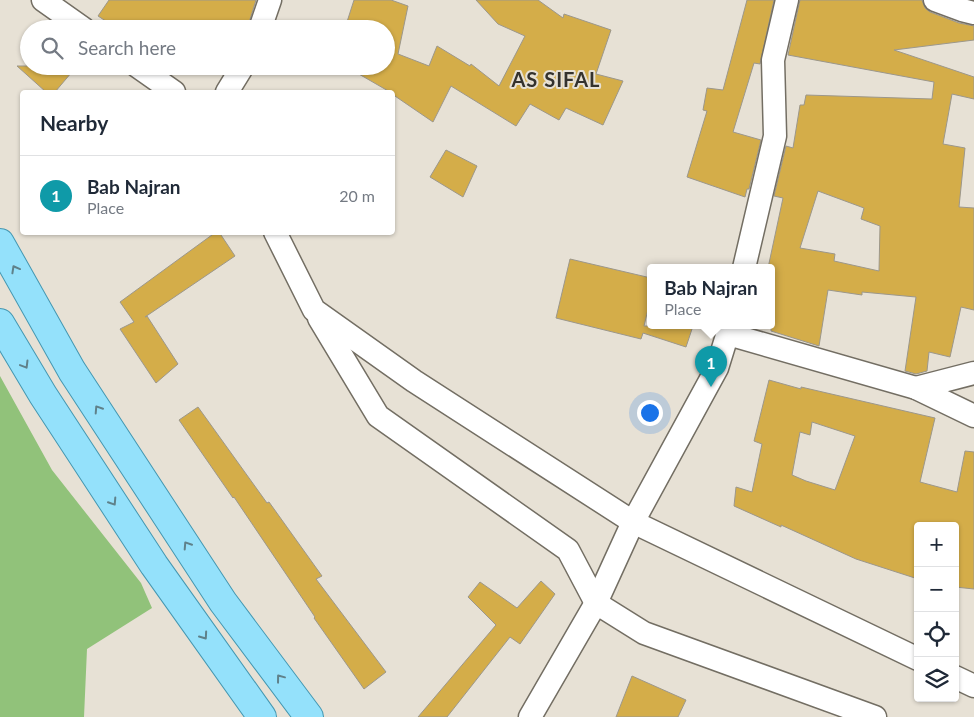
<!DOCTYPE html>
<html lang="en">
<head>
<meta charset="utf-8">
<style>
	:root { --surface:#fff; --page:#f2f2f3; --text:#1f2937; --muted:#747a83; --line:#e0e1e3; --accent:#0f766e }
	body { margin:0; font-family:Lato,sans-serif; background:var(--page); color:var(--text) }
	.controls { position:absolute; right:15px; bottom:15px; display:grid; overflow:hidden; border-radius:5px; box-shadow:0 1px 4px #0004 }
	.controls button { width:45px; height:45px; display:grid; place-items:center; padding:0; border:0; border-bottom:1px solid var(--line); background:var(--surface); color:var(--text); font:25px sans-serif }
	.you { position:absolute; left:649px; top:412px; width:18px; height:18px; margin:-12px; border:4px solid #fff; border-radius:50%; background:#1a73e8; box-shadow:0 0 0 8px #1a73e833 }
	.badge { display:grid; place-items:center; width:32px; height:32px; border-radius:50%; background:var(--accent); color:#fff; font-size:16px; font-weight:700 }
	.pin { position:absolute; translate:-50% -41px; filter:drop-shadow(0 1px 2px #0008) }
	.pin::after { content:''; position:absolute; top:26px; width:18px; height:15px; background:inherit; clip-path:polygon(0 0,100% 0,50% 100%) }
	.popup { position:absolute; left:647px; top:264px; width:128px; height:65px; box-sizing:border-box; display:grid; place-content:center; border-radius:5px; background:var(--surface); filter:drop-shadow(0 1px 4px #0005); font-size:16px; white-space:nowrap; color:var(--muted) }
	.popup b { font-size:19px; color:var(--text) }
	.popup::after { content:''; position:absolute; left:50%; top:100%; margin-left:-10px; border:10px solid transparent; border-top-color:var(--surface) }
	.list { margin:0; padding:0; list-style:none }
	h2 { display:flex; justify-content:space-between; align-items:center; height:65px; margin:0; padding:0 20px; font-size:21px }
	h2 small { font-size:16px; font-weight:400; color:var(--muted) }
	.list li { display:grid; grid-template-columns:32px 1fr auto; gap:15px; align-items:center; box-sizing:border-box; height:80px; padding:0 20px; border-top:1px solid var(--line) }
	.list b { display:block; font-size:19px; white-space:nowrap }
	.list p { margin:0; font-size:16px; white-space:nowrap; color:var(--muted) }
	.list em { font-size:16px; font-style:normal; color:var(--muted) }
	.icon { flex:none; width:28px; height:28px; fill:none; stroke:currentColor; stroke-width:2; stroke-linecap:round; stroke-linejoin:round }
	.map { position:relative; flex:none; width:974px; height:717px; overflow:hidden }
	.search { position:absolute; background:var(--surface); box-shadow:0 1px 4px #0004; left:20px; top:20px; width:375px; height:55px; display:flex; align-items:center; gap:12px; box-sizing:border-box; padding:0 18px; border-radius:28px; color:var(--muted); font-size:19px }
	.panel { position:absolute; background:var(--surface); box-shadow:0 1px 4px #0004; left:20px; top:90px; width:375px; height:145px; border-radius:5px }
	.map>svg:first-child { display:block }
</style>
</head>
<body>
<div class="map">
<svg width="974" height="717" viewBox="0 0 974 717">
	<rect width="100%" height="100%" fill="#e7e1d5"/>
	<polygon fill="#91c27a" points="0,376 52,470 141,583 152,608 87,649 84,717 0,717"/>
	<g fill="#d4ad49" stroke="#9c978b" fill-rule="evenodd">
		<polygon points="109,0 256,0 247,29 118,29 98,16"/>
		<polygon points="354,0 391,0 408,6 398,54 429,66 437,46 470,66 471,64 499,86 525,36 498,24 476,0 538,0 563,18 564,14 611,30 596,74 623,81 603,125 566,108 559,120 530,104 516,126 451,86 433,122 392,94 392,92 390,92 345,66 386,66 386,29 358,29 346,25"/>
		<polygon points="747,0 774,0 760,64 754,63 733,132 761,140 749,189 747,189 745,197 687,177 707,111 703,110 707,88 723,90"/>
		<path d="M800,0H922L925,8L930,12L959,23L974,26V40L894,50L974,77V99L952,94L943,144L965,148L959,207L974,208V310L961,307L950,357L929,352L927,371L916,374L905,371L916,297L862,292V295L828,290L819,346L771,331V268H768L783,198L774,196L786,146L793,148L800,105H804L806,95L932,99L934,82L788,55ZM818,191L864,208L861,219L880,226L879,271L834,261L835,254L800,248Z"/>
		<polygon points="17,66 77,66 55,92 46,92"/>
		<polygon points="446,150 477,166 463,197 430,177"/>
		<polygon points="216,232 219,232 235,256 145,317 147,316 178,364 156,383 120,329 134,322 120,302"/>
		<polygon points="570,259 651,278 651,297 644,326 693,326 686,347 643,333 641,339 556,318"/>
		<path d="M769,380L801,389V387L935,418L920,482L957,492L965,451L974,452V589L955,587V526H928L918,522V579L856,559L781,525V527L734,506L736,487L752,492L762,444L754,441ZM812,422L855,436L835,490L806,481L792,475L800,432L810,435Z"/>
		<polygon points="198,407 267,503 269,502 322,576 316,579 386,672 364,689 314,618 315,617 234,497 233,498 179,420"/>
		<polygon points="541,581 555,594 520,644 510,637 447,717 418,717 496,625 468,597 480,582 517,608"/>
		<polygon points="632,676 686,700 678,717 616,717"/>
	</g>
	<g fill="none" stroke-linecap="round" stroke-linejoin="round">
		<g stroke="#736e63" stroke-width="25">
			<g id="minor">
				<polyline points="43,0 84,29"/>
				<polyline points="935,0 962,10 974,13"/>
				<polyline points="260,29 270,0"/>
				<polyline points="137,66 174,92"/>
				<polyline points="227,92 243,66"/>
				<polyline points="275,232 314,310 414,381 633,522 918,659"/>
				<polyline points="744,268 775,136 773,60 787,0"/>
				<polyline points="319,318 378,416 568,550 596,603 644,633 875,717"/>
				<polyline points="728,334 916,388 974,416"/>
				<polyline points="916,388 974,373"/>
				<polyline points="955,677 974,686"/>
				<polyline points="530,717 596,603 633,522 717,368 730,326"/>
			</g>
		</g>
		<g stroke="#4497b1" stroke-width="30">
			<g id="primary">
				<polyline points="0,243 72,371 223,602 309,717"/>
				<polyline points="0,323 43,395 154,565 262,717"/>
			</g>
		</g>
		<use href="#minor" stroke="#fff" stroke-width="22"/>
		<use href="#primary" stroke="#94e1fb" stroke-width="28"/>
	</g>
	<defs><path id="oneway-chevron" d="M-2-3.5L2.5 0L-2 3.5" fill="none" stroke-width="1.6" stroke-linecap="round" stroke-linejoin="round" transform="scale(1.25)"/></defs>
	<g stroke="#5f818a">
		<use href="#oneway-chevron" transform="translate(15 269) rotate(-119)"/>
		<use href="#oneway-chevron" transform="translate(25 365) rotate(59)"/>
		<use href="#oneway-chevron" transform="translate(98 409) rotate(-123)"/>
		<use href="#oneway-chevron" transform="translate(113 502) rotate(57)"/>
		<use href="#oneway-chevron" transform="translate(187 545) rotate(-123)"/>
		<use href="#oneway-chevron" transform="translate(204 636) rotate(55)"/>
		<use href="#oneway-chevron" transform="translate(280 678) rotate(-127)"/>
	</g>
	<g text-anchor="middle" stroke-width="4" stroke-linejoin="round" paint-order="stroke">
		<g font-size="20" font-weight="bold" letter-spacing="1" fill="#34322d" stroke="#e7e1d5">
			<text x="556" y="87">AS SIFAL</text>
		</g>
	</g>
</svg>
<div class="controls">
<button>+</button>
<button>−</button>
<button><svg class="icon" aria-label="locate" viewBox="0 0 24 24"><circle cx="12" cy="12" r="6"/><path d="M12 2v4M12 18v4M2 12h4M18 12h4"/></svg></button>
<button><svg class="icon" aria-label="layers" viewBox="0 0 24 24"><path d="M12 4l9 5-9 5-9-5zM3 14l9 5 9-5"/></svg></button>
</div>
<div class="you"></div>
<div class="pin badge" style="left:711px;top:387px;background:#0f9aa8">1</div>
<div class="popup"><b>Bab Najran</b>Place</div>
<div class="search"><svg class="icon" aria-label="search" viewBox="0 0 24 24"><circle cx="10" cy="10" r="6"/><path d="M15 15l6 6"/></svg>Search here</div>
<section class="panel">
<h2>Nearby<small></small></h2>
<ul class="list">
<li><span class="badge" style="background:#0f9aa8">1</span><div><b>Bab Najran</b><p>Place</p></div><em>20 m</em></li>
</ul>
</section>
</div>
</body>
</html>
